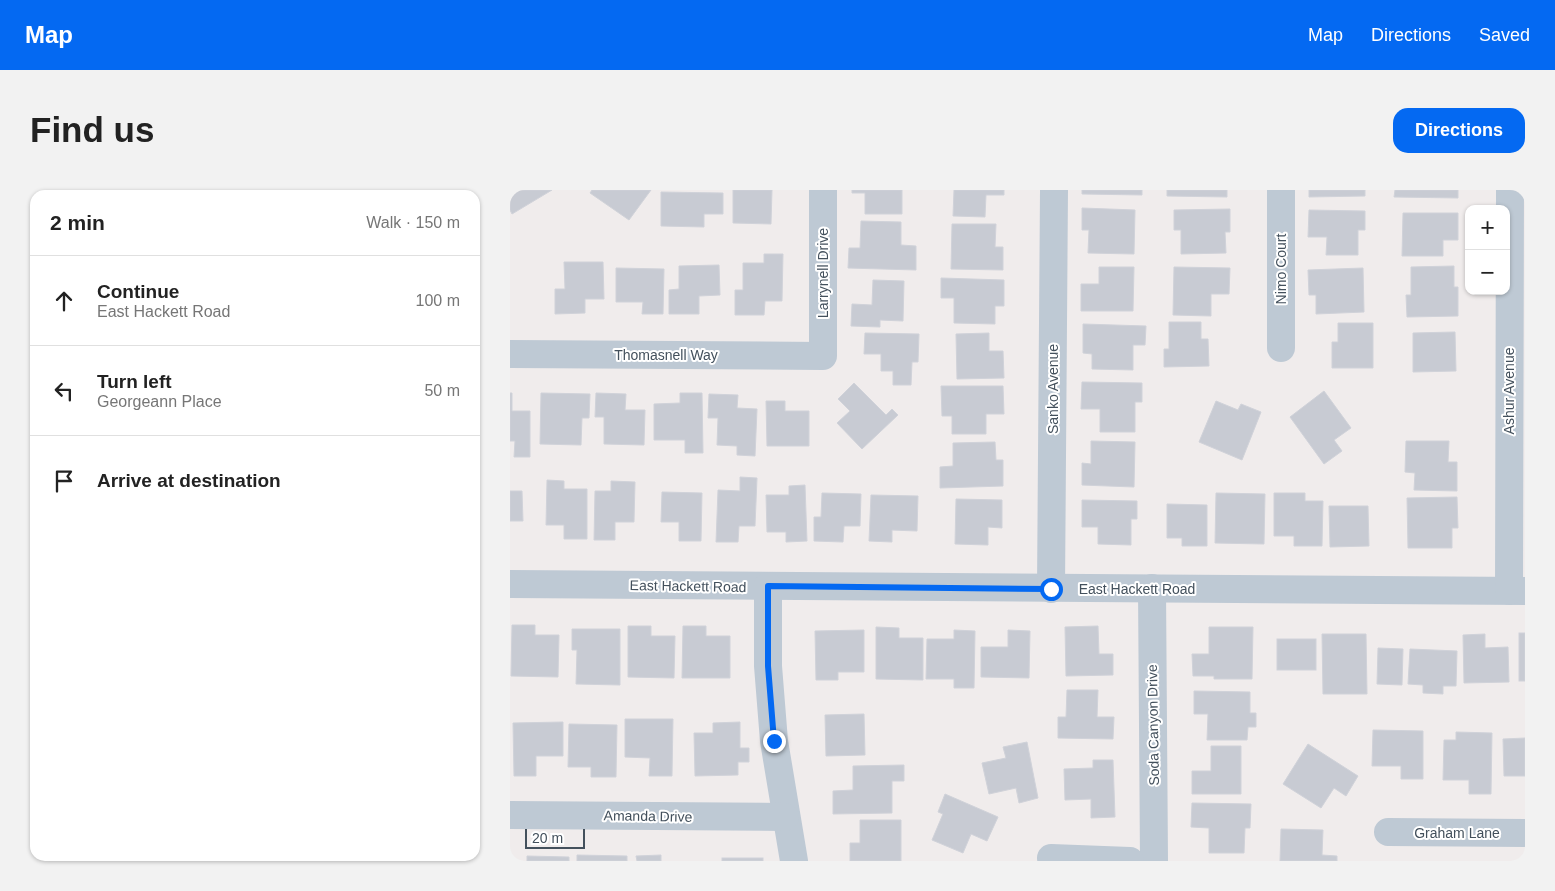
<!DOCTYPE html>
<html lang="en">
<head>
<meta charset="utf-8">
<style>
	:root { --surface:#fff; --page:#f2f2f2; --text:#222; --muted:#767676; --line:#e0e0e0; --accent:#0469f2 }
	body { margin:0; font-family:Arial,sans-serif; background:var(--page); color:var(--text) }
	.controls { position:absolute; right:15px; top:15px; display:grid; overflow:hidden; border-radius:10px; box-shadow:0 1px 4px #0004 }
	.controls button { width:45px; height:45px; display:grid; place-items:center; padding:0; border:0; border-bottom:1px solid var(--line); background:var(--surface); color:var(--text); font:25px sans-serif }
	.scale { position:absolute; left:15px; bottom:12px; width:60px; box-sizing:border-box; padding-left:5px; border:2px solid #43505c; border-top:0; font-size:14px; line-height:18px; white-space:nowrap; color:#43505c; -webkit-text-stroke:4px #fff; paint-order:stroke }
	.stop { position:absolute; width:15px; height:15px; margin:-11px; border:4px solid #0469f2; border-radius:50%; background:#fff }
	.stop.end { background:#0469f2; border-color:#fff; box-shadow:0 1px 5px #0008 }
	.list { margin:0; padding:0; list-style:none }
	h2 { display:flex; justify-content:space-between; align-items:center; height:65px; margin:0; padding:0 20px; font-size:21px }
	h2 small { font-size:16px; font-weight:400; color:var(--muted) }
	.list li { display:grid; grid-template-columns:32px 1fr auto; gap:15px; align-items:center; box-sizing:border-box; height:90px; padding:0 20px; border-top:1px solid var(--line) }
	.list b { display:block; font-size:19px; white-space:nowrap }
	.list p { margin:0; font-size:16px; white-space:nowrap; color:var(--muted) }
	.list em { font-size:16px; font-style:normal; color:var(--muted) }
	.icon { flex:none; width:28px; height:28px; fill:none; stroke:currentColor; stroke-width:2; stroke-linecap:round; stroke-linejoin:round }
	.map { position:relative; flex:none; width:1015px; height:671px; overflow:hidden; border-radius:15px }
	header { display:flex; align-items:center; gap:30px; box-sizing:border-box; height:70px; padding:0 25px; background:var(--accent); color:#fff }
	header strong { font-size:24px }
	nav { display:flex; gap:28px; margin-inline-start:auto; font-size:18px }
	.intro { display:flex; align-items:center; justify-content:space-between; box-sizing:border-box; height:120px; padding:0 30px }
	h1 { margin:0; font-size:35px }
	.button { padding:12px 22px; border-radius:15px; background:var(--accent); color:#fff; font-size:18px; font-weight:700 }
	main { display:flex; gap:30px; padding:0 30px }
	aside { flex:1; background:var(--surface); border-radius:15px; box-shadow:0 1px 4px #0004 }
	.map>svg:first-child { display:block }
</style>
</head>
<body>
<header>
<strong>Map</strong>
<nav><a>Map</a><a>Directions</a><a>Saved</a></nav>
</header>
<div class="intro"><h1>Find us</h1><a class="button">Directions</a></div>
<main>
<aside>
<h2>2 min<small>Walk · 150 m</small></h2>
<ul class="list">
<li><svg class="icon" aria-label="ahead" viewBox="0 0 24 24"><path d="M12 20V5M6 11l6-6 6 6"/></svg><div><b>Continue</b><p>East Hackett Road</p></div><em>100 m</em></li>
<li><svg class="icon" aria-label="left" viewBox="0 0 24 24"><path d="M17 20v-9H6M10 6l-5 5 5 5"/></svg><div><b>Turn left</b><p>Georgeann Place</p></div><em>50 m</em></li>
<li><svg class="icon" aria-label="arrive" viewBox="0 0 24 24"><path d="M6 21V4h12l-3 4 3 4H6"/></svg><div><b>Arrive at destination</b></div></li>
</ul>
</aside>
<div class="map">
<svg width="1015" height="671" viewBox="0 0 1015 671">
	<rect width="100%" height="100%" fill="#f0ecec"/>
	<g fill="#c8cbd3" stroke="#d0d2d9">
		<polygon points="0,0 42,0 2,24 0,20"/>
		<polygon points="82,0 141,0 119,30 80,3"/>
		<polygon points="223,0 262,0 261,34 223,33"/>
		<polygon points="342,0 392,0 392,24 355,24 355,3 342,3"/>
		<polygon points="444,0 494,0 494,5 476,5 475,27 443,26"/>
		<polygon points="572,0 632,0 632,5 572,4"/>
		<polygon points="657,0 717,0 717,7 657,6"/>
		<polygon points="799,0 855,0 855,6 799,7"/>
		<polygon points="885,0 948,0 948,8 884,7"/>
		<polygon points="151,2 213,3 213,24 194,24 194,37 151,36"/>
		<polygon points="572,18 625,20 624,64 578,63 579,40 572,40"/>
		<polygon points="720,19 720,42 715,42 716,63 671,64 671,40 664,40 664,20"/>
		<polygon points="799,20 855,21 855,40 848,40 848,65 816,65 817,47 798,47"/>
		<polygon points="893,23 948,23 948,50 933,50 933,66 892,66"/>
		<polygon points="351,31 391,32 391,55 406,56 406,80 338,78 339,58 350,58"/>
		<polygon points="442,34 486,34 485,57 493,57 493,80 441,79"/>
		<polygon points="254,64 273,64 272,111 255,111 254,125 225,125 225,100 233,100 233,73 254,73"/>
		<polygon points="54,72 93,72 94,109 75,109 75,123 45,124 45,99 55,99"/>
		<polygon points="209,75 210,105 189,106 189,124 159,124 159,100 169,99 169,76"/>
		<polygon points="944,76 944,97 948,97 948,126 897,127 896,105 901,105 901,77"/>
		<polygon points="589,77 624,77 623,121 571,121 571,94 589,94"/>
		<polygon points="664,77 720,78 719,104 701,104 701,126 663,125"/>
		<polygon points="106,78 154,79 153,124 132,124 133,112 106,112"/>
		<polygon points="853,78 854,122 806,124 806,105 799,105 798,80"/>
		<polygon points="431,88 494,90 494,116 485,116 485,134 444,133 444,108 431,108"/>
		<polygon points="363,90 394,91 393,131 370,130 370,137 341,136 342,114 362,115"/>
		<polygon points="659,132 691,132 691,149 698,149 699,176 654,177 654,159 659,159"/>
		<polygon points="828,133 863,133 863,178 822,178 822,152 828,152"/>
		<polygon points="573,134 636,136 635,155 623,155 623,180 582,179 582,164 573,163"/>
		<polygon points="945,142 946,181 903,182 903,143"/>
		<polygon points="355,143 409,144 408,172 402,172 401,195 383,195 383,181 371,181 371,164 354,164"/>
		<polygon points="479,143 479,161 493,161 494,188 447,189 446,144"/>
		<polygon points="572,192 632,193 632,212 625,212 625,242 590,242 590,219 571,219"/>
		<polygon points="344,193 376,225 382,219 388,225 352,259 327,233 340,221 328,209"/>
		<polygon points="431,196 493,196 494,224 476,224 476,244 442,244 442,226 432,226"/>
		<polygon points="814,201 841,238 824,250 832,261 814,274 780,227"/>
		<polygon points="0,203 2,203 2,221 20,221 20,267 4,267 5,251 0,251"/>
		<polygon points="31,203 80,204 79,228 72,228 71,255 30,254"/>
		<polygon points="86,203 116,204 115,220 135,220 134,255 94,254 94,227 85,227"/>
		<polygon points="170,203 192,203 193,263 175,263 175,250 144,250 144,214 170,213"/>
		<polygon points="199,204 228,205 227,218 247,219 245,266 227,265 227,256 207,255 208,228 198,228"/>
		<polygon points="256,211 275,211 275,221 299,221 299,256 257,256"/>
		<polygon points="706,211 728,220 731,214 751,222 732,270 689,252"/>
		<polygon points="581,251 625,252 624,297 572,295 572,273 581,274"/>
		<polygon points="896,251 939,251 938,272 947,272 947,301 904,300 905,283 895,282"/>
		<polygon points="485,252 486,270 493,270 493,296 430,298 430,277 443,276 443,253"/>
		<polygon points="230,287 247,288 245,336 229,336 228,352 206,352 208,300 230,301"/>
		<polygon points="37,290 54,291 54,299 77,299 77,349 54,349 54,335 36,335"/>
		<polygon points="101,291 125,292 124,332 105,332 105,350 84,350 85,301 101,301"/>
		<polygon points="295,295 297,351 276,352 276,342 257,342 256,305 279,305 279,296"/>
		<polygon points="0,301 12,301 13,331 0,331"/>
		<polygon points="152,302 192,303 191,351 169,351 169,332 151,332"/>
		<polygon points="312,303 351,304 350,336 334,336 333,352 304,351 304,327 311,327"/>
		<polygon points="706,303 755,304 754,354 705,353"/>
		<polygon points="764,303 795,303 795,311 813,311 812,356 784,356 784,346 764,346"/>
		<polygon points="361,305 408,306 407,341 382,340 382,352 359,351"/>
		<polygon points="947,307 948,338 942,338 942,358 898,358 897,308"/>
		<polygon points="446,309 492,310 492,338 478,337 478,355 445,354"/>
		<polygon points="572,310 627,311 627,329 621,329 621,355 588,354 588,337 572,337"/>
		<polygon points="657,314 697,315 697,356 672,356 672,348 657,348"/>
		<polygon points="819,316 858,316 859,356 820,357"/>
		<polygon points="2,435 25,435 25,445 49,445 48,487 1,486"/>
		<polygon points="118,436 141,436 141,446 165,446 164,488 118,487"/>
		<polygon points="173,436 196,436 196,446 220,446 220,488 172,488"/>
		<polygon points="588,436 589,464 603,464 603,485 556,486 555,437"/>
		<polygon points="366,437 389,438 389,448 413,448 413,490 366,489"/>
		<polygon points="699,437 743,437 742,489 704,489 704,486 683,486 682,464 699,464"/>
		<polygon points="62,439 110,439 110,495 66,494 67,460 62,460"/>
		<polygon points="354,440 354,482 328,482 328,490 306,490 305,441"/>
		<polygon points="444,440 465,441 464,498 444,498 444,489 416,489 417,449 444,449"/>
		<polygon points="498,440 520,441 519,488 471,487 471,457 498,457"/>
		<rect x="1009" y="443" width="6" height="48"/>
		<polygon points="812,444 856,444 857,504 813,504"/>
		<polygon points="975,444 975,458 998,457 999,492 954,493 953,445"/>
		<rect x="767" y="449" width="39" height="31"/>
		<polygon points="868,458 893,459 892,495 867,494"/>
		<polygon points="900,459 947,461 946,496 933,496 933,504 913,503 913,495 898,494"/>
		<polygon points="557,500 588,500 587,527 604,527 603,549 548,548 548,527 556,527"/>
		<polygon points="684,501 740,502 740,523 746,523 746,537 738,537 737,550 697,550 698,524 684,524"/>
		<polygon points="354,524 355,565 316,566 315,525"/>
		<polygon points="115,529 163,529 162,586 139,586 140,568 115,567"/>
		<polygon points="53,532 53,566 26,566 26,586 4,586 3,533"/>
		<polygon points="230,532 230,558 239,558 239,572 228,572 228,585 185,586 184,543 203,543 203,533"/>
		<polygon points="59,534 107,535 106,587 81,587 81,577 58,577"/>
		<polygon points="863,540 913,541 913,589 891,589 891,576 862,576"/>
		<polygon points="946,542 982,543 981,604 959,604 959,590 933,590 934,550 946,550"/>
		<polygon points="1015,548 1015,586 994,586 993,549"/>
		<polygon points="517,552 528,608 509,613 506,598 479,604 472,573 496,568 493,557"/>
		<polygon points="798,554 848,586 836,606 824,598 811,618 773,594"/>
		<polygon points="701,556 731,556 731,604 682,604 682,581 701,581"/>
		<polygon points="583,570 603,570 605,627 581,628 581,609 555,610 554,579 583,578"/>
		<polygon points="394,575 394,591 382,591 382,623 323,624 323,601 343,600 343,576"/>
		<polygon points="435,604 488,627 477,651 461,644 453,663 422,650 433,624 428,622"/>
		<polygon points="682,613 741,614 740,638 735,638 734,663 699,663 699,638 681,637"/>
		<polygon points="350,630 391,630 391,671 340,671 340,653 350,653"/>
		<polygon points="771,639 813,640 812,665 827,666 827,671 770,671"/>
		<polygon points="67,665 117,666 117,671 67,671"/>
		<polygon points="151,665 151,671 127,671 126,666"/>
		<polygon points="17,666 59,667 59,671 17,671"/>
		<rect x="212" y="668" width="41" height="3"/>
	</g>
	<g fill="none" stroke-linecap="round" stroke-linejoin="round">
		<g stroke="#bec9d4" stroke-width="28">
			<polyline points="771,158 771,0"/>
			<polyline points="0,164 313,166 313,0"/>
			<polyline points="0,394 1015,401"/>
			<polyline points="258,396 258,476 264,551 284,671"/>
			<polyline points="642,398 644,671"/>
			<polyline points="541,399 544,0"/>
			<polyline points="999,401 1000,0"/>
			<polyline points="0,625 275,627"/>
			<polyline points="878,642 1015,643"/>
			<polyline points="541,668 620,671"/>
		</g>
	</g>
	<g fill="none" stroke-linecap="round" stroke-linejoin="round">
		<polyline stroke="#0469f2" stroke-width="6" points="264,551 258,476 258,396 541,399"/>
	</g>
	<g text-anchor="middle" stroke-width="4" stroke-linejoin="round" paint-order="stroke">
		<g font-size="14" fill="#43505c" stroke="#fff">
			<text transform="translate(771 79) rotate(-90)" y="5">Nimo Court</text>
			<text transform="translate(313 83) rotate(-90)" y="5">Larrynell Drive</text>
			<text x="156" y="170">Thomasnell Way</text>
			<text transform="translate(543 199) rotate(-90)" y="5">Sanko Avenue</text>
			<text transform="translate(999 201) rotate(-90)" y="5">Ashur Avenue</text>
			<text transform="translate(178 396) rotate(1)" y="5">East Hackett Road</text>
			<text x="627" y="404">East Hackett Road</text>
			<text transform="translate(643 535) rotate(-91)" y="5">Soda Canyon Drive</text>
			<text transform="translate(138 626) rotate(1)" y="5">Amanda Drive</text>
			<text x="947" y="648">Graham Lane</text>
		</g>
	</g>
</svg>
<div class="controls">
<button>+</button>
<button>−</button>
</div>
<div class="scale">20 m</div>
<div class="stop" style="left:541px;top:399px"></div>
<div class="stop end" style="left:264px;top:551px"></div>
</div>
</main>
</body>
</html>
